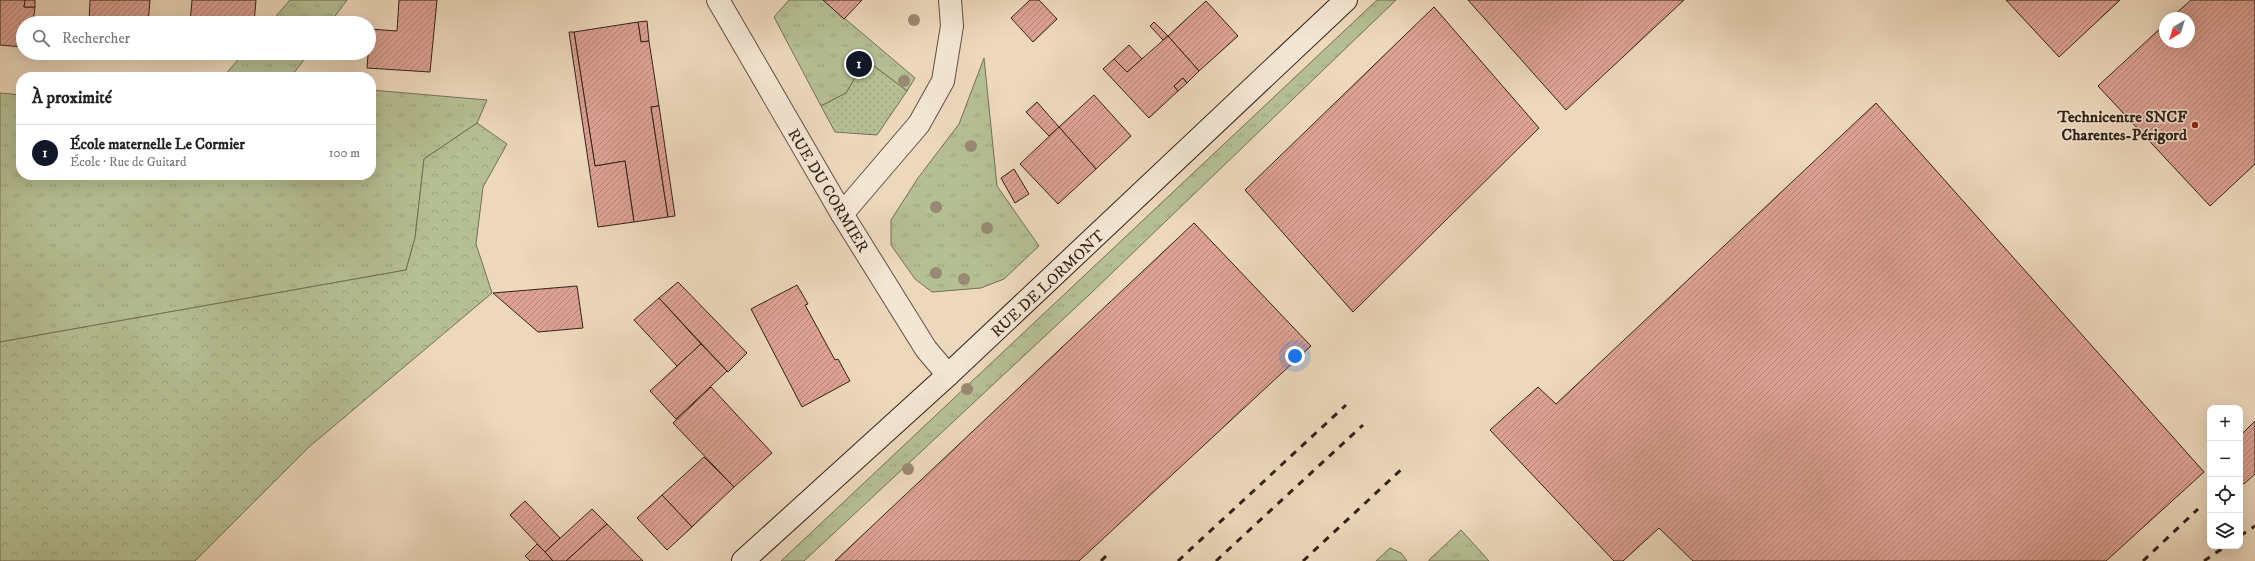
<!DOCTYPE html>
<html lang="fr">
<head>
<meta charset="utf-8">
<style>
	:root { --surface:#fff; --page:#f2f2f2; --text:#222; --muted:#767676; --line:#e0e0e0; --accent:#111827 }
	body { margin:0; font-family:"IM FELL DW Pica",serif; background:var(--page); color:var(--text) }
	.controls { position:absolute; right:12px; bottom:12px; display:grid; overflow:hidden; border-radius:8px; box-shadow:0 4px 16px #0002 }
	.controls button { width:36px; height:36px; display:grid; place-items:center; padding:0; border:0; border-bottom:1px solid var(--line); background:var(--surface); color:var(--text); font:20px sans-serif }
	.compass { position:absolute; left:2159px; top:12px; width:36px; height:36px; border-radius:50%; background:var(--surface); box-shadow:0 4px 16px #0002; rotate:218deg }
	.you { position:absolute; left:1295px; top:356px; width:14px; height:14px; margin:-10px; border:3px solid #fff; border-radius:50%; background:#1a73e8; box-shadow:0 0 0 6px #1a73e833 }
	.badge { display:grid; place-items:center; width:26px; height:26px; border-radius:50%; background:var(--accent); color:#fff; font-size:13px; font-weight:700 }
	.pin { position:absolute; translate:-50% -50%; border:2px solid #fff; box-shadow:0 1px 4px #0006 }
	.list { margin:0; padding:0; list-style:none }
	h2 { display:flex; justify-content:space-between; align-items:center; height:52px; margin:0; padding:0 16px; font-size:17px }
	h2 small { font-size:13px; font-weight:400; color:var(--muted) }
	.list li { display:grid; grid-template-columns:26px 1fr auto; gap:12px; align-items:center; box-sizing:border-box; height:56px; padding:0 16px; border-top:1px solid var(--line) }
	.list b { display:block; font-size:15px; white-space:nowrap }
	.list p { margin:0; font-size:13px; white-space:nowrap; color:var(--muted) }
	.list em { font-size:13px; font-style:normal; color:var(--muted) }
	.icon { flex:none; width:22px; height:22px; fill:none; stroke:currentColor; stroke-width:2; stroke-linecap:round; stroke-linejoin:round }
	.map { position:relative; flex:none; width:2255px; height:561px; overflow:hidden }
	.search { position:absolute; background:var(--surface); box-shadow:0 4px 16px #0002; left:16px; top:16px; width:360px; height:44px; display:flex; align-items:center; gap:10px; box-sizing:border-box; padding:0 14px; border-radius:22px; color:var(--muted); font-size:15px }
	.panel { position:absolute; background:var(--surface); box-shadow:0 4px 16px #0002; left:16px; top:72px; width:360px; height:108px; border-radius:16px }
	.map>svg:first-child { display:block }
</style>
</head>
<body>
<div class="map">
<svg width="2255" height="561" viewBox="0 0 2255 561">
	<defs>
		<pattern id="grass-tufts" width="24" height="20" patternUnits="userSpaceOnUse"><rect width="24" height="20" fill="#b5bf93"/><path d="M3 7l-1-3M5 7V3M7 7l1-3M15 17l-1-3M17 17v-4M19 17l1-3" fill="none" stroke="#9ca47e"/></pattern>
		<pattern id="forest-crowns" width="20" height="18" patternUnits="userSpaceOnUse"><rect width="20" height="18" fill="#b5bf93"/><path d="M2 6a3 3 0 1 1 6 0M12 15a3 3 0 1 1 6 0" fill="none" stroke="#9ca47e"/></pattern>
		<pattern id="park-dots" width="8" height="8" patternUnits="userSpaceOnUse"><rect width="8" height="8" fill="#b5bf93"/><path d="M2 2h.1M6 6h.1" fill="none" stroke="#9ca47e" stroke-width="1.8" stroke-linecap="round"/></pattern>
		<pattern id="building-hatch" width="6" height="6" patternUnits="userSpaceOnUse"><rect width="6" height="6" fill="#dea295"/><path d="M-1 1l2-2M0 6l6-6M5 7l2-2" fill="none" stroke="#b58479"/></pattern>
	</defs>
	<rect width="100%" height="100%" fill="#edd8bc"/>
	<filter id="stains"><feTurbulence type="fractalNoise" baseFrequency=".005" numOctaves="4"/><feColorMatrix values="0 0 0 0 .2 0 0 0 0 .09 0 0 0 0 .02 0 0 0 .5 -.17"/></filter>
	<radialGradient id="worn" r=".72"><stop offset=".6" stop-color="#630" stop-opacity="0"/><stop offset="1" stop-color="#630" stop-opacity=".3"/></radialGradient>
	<g fill="url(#grass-tufts)" stroke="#747056">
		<polygon points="290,0 347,0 330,23 270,23"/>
		<polygon points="789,0 823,0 915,78 907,91 866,60 846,93 821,106 774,17"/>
		<polygon points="1377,0 1396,0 1089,295 804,561 781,561"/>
		<polygon points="244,53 309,53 291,77 223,77"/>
		<polygon points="984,58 997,186 1039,246 1004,279 981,288 932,292 915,279 891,245 891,220 918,178 959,124"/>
		<polygon points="371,90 487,100 477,123 424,159 415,238 406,270 0,342 0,93 21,95 21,175 371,175"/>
		<polygon points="1461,530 1489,561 1429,561 1429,560"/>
		<polygon points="1390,548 1401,553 1407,561 1376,561"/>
	</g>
	<polygon fill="url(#forest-crowns)" stroke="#747056" points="477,123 507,144 483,187 476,244 492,293 309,447 195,561 0,561 0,342 406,270 415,238 424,159"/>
	<polygon fill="url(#park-dots)" stroke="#747056" points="866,60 907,91 877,135 835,132 821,106 846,93"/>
	<g fill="url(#building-hatch)" stroke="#332218">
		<polygon points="0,0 25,0 24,7 35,7 33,23 23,23 23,47 0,45"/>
		<polygon points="25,0 35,0 35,7 24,7"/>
		<polygon points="90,0 150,0 148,23 89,23"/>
		<polygon points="192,0 256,0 254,23 190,23"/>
		<polygon points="399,0 437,0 430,72 367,68 370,29 397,31"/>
		<polygon points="823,0 862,0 844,19"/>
		<polygon points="1030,0 1039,0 1057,19 1033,42 1011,18"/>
		<polygon points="1468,0 1684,0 1566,110"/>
		<polygon points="2006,0 2120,0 2059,57"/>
		<polygon points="2191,0 2255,0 2255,164 2210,206 2098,86 2165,24 2165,42 2189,42 2189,18 2171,18"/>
		<polygon points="1206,1 1238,36 1199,71 1168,36"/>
		<polygon points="1434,7 1539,128 1353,312 1245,190"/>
		<polygon points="647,21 649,41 641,42 638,22"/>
		<polygon points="638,22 641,42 649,41 659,106 651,107 668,217 634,222 625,161 595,166 574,32"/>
		<polygon points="1154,22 1168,36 1163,40 1150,26"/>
		<polygon points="569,32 574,32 595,166 625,161 634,222 598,227"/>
		<polygon points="1168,36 1199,71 1187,83 1183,78 1174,86 1178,91 1149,118 1103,69 1114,59 1127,72"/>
		<polygon points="1129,45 1142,59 1127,72 1114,59"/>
		<polygon points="1183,78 1187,83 1178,91 1174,86"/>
		<polygon points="1094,95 1131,136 1096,169 1059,127"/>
		<polygon points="1037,102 1059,127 1049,136 1026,112"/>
		<polygon points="1876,103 2204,472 2106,561 1693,561 1659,528 1623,561 1614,561 1490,430 1538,387 1556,404"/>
		<polygon points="659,106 675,216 668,217 651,107"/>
		<polygon points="1059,127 1096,169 1058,204 1020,164"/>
		<polygon points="1014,169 1029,194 1015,203 1001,178"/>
		<polygon points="1194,223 1311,346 1079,561 835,561"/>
		<polygon points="678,282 747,353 728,372 659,298"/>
		<polygon points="797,285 808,304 805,305 835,360 838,359 850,381 802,407 751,309"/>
		<polygon points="577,286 583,328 538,332 493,293"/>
		<polygon points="659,298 701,344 677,366 634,320"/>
		<polygon points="701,344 727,371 676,419 650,391"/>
		<polygon points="711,387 772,453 734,487 673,423"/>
		<polygon points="2255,421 2255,474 2244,484 2240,479 2240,436"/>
		<polygon points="704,457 734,487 692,527 662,495"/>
		<polygon points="662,495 692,527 667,550 637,518"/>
		<polygon points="525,501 560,538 545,552 510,515"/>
		<polygon points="592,509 607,524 566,561 553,561 545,552"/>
		<polygon points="607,524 643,561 566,561"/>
		<polygon points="537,544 545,552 553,561 530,561 525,556"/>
	</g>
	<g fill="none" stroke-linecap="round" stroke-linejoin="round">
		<g stroke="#625041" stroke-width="24">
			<g id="street">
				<polyline points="718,0 842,214 926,349 948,375"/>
				<polyline points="842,214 919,124 943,81 952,26 950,0"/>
			</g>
		</g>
		<g stroke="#332218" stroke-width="24">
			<polyline id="secondary" points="743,561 948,375 1346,0"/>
		</g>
		<use href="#street" stroke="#f3e6d3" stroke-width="22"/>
		<use href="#secondary" stroke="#f3e6d3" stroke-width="22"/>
		<g stroke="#332218" stroke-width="3" stroke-dasharray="7 7" stroke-linecap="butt">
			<polyline points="2240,536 2255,526"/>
			<polyline points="1101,561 1106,556"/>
			<polyline points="1178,561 1346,405"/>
			<polyline points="1216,561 1363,425"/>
			<polyline points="1303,561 1405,466"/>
			<polyline points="2143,561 2198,509"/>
			<polyline points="2204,561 2226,546"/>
		</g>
	</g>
	<g fill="#998973">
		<circle cx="914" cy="20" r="6"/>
		<circle cx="904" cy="81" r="6"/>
		<circle cx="971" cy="146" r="6"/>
		<circle cx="936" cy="207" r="6"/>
		<circle cx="987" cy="228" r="6"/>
		<circle cx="936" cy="273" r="6"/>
		<circle cx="964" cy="279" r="6"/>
		<circle cx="967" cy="389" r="6"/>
		<circle cx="908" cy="469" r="6"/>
	</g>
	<circle fill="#8f2418" stroke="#f3e6d3" stroke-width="1.5" cx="2195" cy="125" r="4"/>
	<g text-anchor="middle" stroke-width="3" stroke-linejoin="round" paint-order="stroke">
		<g font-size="16" font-weight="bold" fill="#332218" stroke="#f3e6d3" text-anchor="end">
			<text x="2187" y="122">Technicentre SNCF<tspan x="2187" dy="18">Charentes-Périgord</tspan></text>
		</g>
		<g font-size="16" fill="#332218" stroke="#f3e6d3">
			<text transform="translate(829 190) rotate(59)" y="6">RUE DU CORMIER</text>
			<text transform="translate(1047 283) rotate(-43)" y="6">RUE DE LORMONT</text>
		</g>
	</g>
	<rect width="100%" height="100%" filter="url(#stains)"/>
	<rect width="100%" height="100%" fill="url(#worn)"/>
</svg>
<div class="controls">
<button>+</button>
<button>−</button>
<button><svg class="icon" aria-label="locate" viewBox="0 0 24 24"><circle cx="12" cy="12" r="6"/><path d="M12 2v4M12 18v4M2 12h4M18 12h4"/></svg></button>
<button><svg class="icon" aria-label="layers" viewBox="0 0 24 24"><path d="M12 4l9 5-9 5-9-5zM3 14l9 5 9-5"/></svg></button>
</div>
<svg class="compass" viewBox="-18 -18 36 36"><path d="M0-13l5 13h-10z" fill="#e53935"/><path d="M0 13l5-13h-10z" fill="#767676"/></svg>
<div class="you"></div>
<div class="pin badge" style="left:859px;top:64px">1</div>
<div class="search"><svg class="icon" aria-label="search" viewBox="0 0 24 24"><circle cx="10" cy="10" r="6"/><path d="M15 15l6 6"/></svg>Rechercher</div>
<section class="panel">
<h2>À proximité<small></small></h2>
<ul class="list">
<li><span class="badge">1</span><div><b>École maternelle Le Cormier</b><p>École · Rue de Guitard</p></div><em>100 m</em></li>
</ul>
</section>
</div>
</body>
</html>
